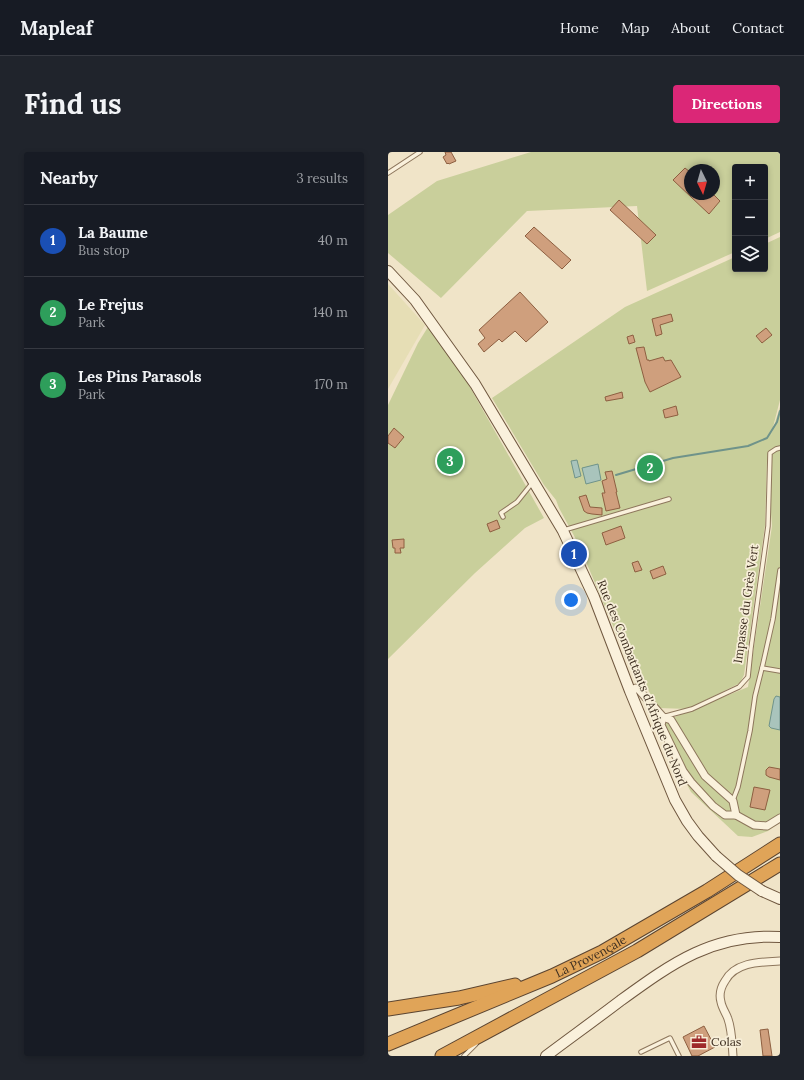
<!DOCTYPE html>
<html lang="en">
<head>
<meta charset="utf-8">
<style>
	:root { --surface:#171b24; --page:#20242c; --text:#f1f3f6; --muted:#9ea1a6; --line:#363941; --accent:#db2777 }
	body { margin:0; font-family:Lora,serif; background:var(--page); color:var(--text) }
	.controls { position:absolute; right:12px; top:12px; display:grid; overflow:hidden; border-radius:4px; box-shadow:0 2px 6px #0003 }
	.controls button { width:36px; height:36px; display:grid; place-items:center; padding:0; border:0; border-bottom:1px solid var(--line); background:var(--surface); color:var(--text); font:20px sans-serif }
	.compass { position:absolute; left:296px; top:12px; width:36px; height:36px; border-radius:50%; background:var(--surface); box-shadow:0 2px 6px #0003; rotate:175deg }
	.you { position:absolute; left:183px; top:448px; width:14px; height:14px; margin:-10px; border:3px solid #fff; border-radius:50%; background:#1a73e8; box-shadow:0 0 0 6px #1a73e833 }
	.badge { display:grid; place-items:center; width:26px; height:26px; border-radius:50%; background:var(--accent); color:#fff; font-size:13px; font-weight:700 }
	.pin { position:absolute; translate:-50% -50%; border:2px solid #fff; box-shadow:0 1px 4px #0006 }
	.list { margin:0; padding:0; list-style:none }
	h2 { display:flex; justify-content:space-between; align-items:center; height:52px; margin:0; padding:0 16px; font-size:17px }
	h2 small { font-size:13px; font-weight:400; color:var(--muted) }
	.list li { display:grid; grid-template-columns:26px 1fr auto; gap:12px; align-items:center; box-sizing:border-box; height:72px; padding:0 16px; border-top:1px solid var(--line) }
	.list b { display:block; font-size:15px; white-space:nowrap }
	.list p { margin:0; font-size:13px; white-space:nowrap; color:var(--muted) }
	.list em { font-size:13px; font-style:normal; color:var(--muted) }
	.icon { flex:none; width:22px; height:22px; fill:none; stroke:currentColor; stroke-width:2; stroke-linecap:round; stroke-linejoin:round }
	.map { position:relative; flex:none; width:392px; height:904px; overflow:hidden; border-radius:4px }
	header { display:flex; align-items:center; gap:24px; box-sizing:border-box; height:56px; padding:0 20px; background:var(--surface); border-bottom:1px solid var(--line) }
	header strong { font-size:19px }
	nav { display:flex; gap:22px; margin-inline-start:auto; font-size:14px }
	.intro { display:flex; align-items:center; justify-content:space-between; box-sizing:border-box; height:96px; padding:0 24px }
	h1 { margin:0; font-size:28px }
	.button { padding:10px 18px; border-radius:4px; background:var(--accent); color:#fff; font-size:14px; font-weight:700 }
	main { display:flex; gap:24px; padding:0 24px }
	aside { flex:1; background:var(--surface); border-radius:4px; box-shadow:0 2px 6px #0003 }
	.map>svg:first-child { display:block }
</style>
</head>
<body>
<header>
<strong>Mapleaf</strong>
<nav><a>Home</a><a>Map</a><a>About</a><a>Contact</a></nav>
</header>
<div class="intro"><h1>Find us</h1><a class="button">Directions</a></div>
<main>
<aside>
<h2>Nearby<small>3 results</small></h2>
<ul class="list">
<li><span class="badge" style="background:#1a4fb4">1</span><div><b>La Baume</b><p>Bus stop</p></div><em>40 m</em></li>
<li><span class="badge" style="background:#2e9e5b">2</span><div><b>Le Frejus</b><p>Park</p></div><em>140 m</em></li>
<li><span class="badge" style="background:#2e9e5b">3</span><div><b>Les Pins Parasols</b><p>Park</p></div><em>170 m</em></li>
</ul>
</aside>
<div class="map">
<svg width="392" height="904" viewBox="0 0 392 904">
	<rect width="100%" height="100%" fill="#f0e4c8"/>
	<polygon fill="#e6deb5" points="0,132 37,173 0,237"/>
	<g fill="#c9cf9b" fill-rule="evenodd">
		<path d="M143,0H392V80L377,87V15H347V100L259,139L249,54L139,59L53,146L0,101V63L49,29ZM302,18H326V42H302Z"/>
		<polygon points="392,85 392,248 383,283 392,255 392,670 380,679 364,685 350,684 303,640 267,573 360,535 384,374 379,307 377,373 356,523 352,531 300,557 270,556 251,521 241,512 191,393 171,356 168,348 156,333 104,246 237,155 347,105 347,117 377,117 377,92"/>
		<polygon points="40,175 74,221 156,366 137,376 87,421 0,507 0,253 30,191"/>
	</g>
	<g fill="#a9c4bc" stroke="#6f938a">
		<polygon points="189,308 193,324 187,326 183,309"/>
		<polygon points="210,312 213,328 198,332 194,316"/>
		<polygon points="388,544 392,545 392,578 383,576 381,574 386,547"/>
	</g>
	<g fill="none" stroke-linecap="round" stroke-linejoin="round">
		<polyline stroke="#6f938a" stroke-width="2" points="228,323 285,306 360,294 379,286 389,270 392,259"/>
	</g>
	<g fill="#cf9f7d" stroke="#8d5f41">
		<polygon points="57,0 63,0 68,9 61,12 60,11 59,12 55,5 58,3"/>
		<polygon points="297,16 302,20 302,42 325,42 332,49 321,62 285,28"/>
		<polygon points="231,48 268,83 259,92 222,58"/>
		<polygon points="146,75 183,108 174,117 137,84"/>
		<polygon points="132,140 160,170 138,190 127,179 114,190 111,187 96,200 90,192 97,186 91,178"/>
		<polygon points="283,162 285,169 272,173 274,182 268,184 264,167"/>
		<polygon points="378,176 384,183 374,191 368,184"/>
		<polygon points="245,183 247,190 241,192 239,185"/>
		<polygon points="256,195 259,208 261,208 261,209 275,205 277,209 283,208 293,225 262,240 257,230 248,196"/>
		<polygon points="234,240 235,246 218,249 217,245"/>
		<polygon points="288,254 290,263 277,266 275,258"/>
		<polygon points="6,276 16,285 7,296 0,291 0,284"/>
		<polygon points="224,319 229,340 228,340 232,356 218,359 214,341 217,341 214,329 219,327 217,320"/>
		<polygon points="198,343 202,355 214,356 214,363 204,362 199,361 196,359 191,345"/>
		<polygon points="109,368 112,376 102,380 99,372"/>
		<polygon points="233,374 237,386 218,393 214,381"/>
		<polygon points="16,387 16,396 12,396 13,401 7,401 7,396 5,396 4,388"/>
		<polygon points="250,409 254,418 247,420 244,411"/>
		<polygon points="275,414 278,422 265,427 262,419"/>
		<polygon points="381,615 392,617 392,628 381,625 378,623 378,618"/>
		<polygon points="366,635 382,638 377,658 362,655"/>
		<polygon points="316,874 327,895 310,904 304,904 295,885"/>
		<polygon points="380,877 384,904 375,904 372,878"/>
	</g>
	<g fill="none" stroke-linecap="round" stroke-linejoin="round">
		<g stroke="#8d765c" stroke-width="5.5">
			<g id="lane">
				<polyline points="0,21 32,0"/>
				<polyline points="115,365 113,361 129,350 145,330"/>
				<polyline points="176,378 281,347"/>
				<polyline points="374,516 385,467 392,418"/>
				<polyline points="278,564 304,557 351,535 360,525 363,496 380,374 382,301 388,297 392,296"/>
				<polyline points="345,648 350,635 362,579 367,544 374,516 392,519"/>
				<polyline points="253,900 282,886 291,904"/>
				<polyline points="76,904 88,892"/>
			</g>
		</g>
		<g stroke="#8d765c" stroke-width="9">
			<g id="street">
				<polyline points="242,539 248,536 251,538 275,565 283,568 317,624 345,649 348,663"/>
				<polyline points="275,565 273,573 295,619 303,630 325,654 337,663 348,663 366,673 379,674 392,666"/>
				<path d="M345,904C344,892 344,878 340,867C338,861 334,856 333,850C331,843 333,835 337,829C347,810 372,810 392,809"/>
			</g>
		</g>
		<g stroke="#6f573f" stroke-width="12">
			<g id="secondary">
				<polyline points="0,119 27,148 87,232 175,379 206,445 242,539 287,648 299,669 310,684 328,704"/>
				<polyline points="374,739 392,747"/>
				<path d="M158,904C182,886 207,868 232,849C283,812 325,781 392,785"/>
			</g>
		</g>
		<g stroke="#5b4430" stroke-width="15">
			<g id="highway">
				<polyline points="0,857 71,846 127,833"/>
				<path id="s1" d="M0,892L164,824L214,800L319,739L392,692"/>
				<polyline points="54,904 249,799 392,712"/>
			</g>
		</g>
		<use href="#lane" stroke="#faf1dc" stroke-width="3.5"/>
		<use href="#street" stroke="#faf1dc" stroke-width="7"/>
		<use href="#secondary" stroke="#faf1dc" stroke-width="10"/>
		<use href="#highway" stroke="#e0a458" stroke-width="13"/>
		<g stroke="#6f573f" stroke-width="12" stroke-linecap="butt">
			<polyline id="secondary-bridge" points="328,704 350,723 374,739"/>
		</g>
		<use href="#secondary-bridge" stroke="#faf1dc" stroke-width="10"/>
	</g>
	<defs>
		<g id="office-bare" transform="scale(1.2)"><path d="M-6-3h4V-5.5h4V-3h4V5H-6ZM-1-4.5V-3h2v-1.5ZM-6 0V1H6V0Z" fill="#9e2a2b" stroke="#f7eed8" stroke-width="2.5" paint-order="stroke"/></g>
	</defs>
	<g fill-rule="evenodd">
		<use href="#office-bare" x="311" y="890"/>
	</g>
	<g text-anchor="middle" stroke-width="3.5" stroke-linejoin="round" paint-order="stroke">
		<g font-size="12" fill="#3d2e20" stroke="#f7eed8">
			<text transform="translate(358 452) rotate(-82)" y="4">Impasse du Grès Vert</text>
			<text transform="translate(254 531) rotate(68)" y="4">Rue des Combattants d'Afrique du Nord</text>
			<text dy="4" stroke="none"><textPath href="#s1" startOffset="221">La Provençale</textPath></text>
		</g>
		<g font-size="12" fill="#3d2e20" stroke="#f7eed8" text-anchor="start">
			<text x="323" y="894">Colas</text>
		</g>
	</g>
</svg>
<div class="controls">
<button>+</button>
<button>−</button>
<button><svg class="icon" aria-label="layers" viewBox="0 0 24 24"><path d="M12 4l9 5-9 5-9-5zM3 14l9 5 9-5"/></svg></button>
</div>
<svg class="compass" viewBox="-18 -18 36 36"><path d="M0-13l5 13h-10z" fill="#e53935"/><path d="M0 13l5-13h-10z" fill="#9ea1a6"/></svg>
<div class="you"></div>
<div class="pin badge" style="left:186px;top:402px;background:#1a4fb4">1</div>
<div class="pin badge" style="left:262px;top:316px;background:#2e9e5b">2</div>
<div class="pin badge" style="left:62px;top:309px;background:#2e9e5b">3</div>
</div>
</main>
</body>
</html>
